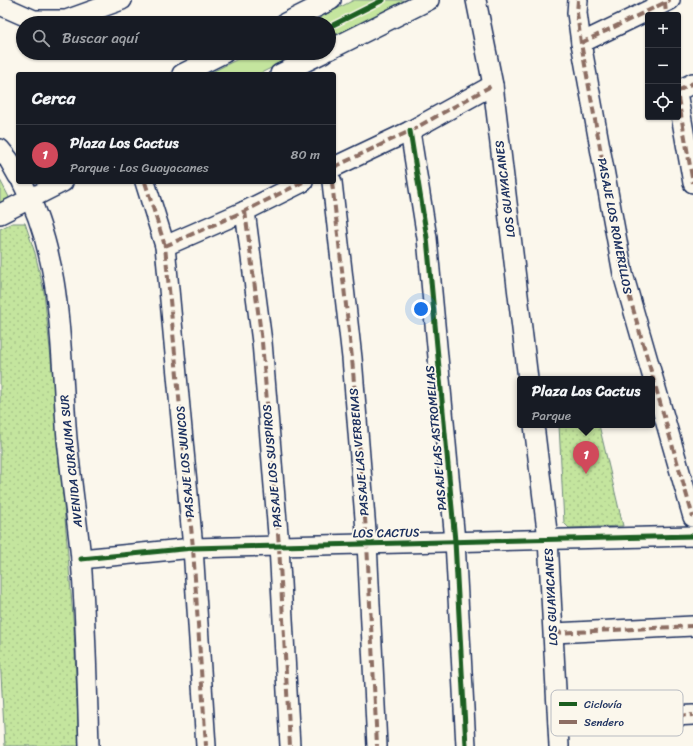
<!DOCTYPE html>
<html lang="es">
<head>
<meta charset="utf-8">
<style>
	:root { --surface:#171b24; --page:#20242c; --text:#f1f3f6; --muted:#9ea1a6; --line:#363941; --accent:#d1495b }
	body { margin:0; font-family:Sriracha,sans-serif; background:var(--page); color:var(--text) }
	.controls { position:absolute; right:12px; top:12px; display:grid; overflow:hidden; border-radius:4px; box-shadow:0 1px 3px #0004 }
	.controls button { width:36px; height:36px; display:grid; place-items:center; padding:0; border:0; border-bottom:1px solid var(--line); background:var(--surface); color:var(--text); font:20px sans-serif }
	.you { position:absolute; left:421px; top:309px; width:14px; height:14px; margin:-10px; border:3px solid #fff; border-radius:50%; background:#1a73e8; box-shadow:0 0 0 6px #1a73e833 }
	.badge { display:grid; place-items:center; width:26px; height:26px; border-radius:50%; background:var(--accent); color:#fff; font-size:13px; font-weight:700 }
	.pin { position:absolute; translate:-50% -33px; filter:drop-shadow(0 1px 2px #0008) }
	.pin::after { content:''; position:absolute; top:21px; width:14px; height:12px; background:inherit; clip-path:polygon(0 0,100% 0,50% 100%) }
	.popup { position:absolute; left:517px; top:376px; width:138px; height:52px; box-sizing:border-box; display:grid; place-content:center; border-radius:4px; background:var(--surface); filter:drop-shadow(0 1px 3px #0005); font-size:13px; white-space:nowrap; color:var(--muted) }
	.popup b { font-size:15px; color:var(--text) }
	.popup::after { content:''; position:absolute; left:50%; top:100%; margin-left:-8px; border:8px solid transparent; border-top-color:var(--surface) }
	.list { margin:0; padding:0; list-style:none }
	h2 { display:flex; justify-content:space-between; align-items:center; height:52px; margin:0; padding:0 16px; font-size:17px }
	h2 small { font-size:13px; font-weight:400; color:var(--muted) }
	.list li { display:grid; grid-template-columns:26px 1fr auto; gap:12px; align-items:center; box-sizing:border-box; height:60px; padding:0 16px; border-top:1px solid var(--line) }
	.list b { display:block; font-size:15px; white-space:nowrap }
	.list p { margin:0; font-size:13px; white-space:nowrap; color:var(--muted) }
	.list em { font-size:13px; font-style:normal; color:var(--muted) }
	.icon { flex:none; width:22px; height:22px; fill:none; stroke:currentColor; stroke-width:2; stroke-linecap:round; stroke-linejoin:round }
	.map { position:relative; flex:none; width:693px; height:746px; overflow:hidden }
	.search { position:absolute; background:var(--surface); box-shadow:0 1px 3px #0004; left:16px; top:16px; width:320px; height:44px; display:flex; align-items:center; gap:10px; box-sizing:border-box; padding:0 14px; border-radius:22px; color:var(--muted); font-size:15px }
	.panel { position:absolute; background:var(--surface); box-shadow:0 1px 3px #0004; left:16px; top:72px; width:320px; height:112px; border-radius:4px }
	.map>svg:first-child { display:block }
</style>
</head>
<body>
<div class="map">
<svg width="693" height="746" viewBox="0 0 693 746">
	<defs>
		<pattern id="park-dots" width="8" height="8" patternUnits="userSpaceOnUse"><rect width="8" height="8" fill="#c4e59e"/><path d="M2 2h.1M6 6h.1" fill="none" stroke="#a8c58a" stroke-width="1.8" stroke-linecap="round"/></pattern>
	</defs>
	<rect width="100%" height="100%" fill="#fbf7ec"/>
	<filter id="ink" filterUnits="userSpaceOnUse"><feTurbulence type="fractalNoise" baseFrequency=".025" numOctaves="2"/><feDisplacementMap in="SourceGraphic" scale="8" xChannelSelector="R" yChannelSelector="G"/><feConvolveMatrix kernelMatrix="1 2 1 2 8 2 1 2 1" color-interpolation-filters="sRGB"/></filter>
	<g filter="url(#ink)">
		<g fill="#c4e59e" stroke="#708a7e">
			<polygon points="354,0 409,0 329,39 329,23 309,23"/>
			<polygon points="250,53 301,53 259,74 208,74"/>
			<polygon points="0,180 10,199 0,204"/>
		</g>
		<g fill="url(#park-dots)" stroke="#708a7e">
			<polygon points="12,223 25,223 35,253 44,292 56,407 74,630 79,746 5,746 0,657 0,229"/>
			<polygon points="559,425 599,425 623,526 569,528 564,523"/>
		</g>
		<g fill="none" stroke-linecap="round" stroke-linejoin="round">
			<g stroke="#1b2f5e" stroke-width="22">
				<g id="minor">
					<polyline points="476,0 493,85 528,379"/>
					<polyline points="578,0 577,13 581,43 623,274 693,517"/>
					<polyline points="0,5 34,20 66,20 122,0"/>
					<polyline points="285,23 331,0"/>
					<polyline points="581,43 670,0"/>
					<polyline points="329,50 429,0"/>
					<polyline points="182,74 224,53"/>
					<polyline points="280,74 323,53"/>
					<polyline points="678,91 693,83"/>
					<polyline points="678,98 693,183"/>
					<polyline points="410,131 427,238 455,541 466,746"/>
					<polyline points="0,149 9,160 18,176"/>
					<polyline points="334,167 410,131 493,85"/>
					<path d="M22,182C64,260 60,352 67,439C71,479 77,519 81,559C86,621 87,684 89,746"/>
					<polyline points="145,182 165,246 193,548 206,746"/>
					<polyline points="332,182 352,358 367,543 377,746"/>
					<polyline points="245,211 262,342 279,546 290,746"/>
					<polyline points="0,214 63,182"/>
					<polyline points="165,246 245,211 303,182"/>
					<polyline points="534,425 548,539 559,746"/>
					<polyline points="81,559 193,548 693,536"/>
					<polyline points="554,633 693,626"/>
					<polyline points="558,722 693,715"/>
				</g>
			</g>
			<use href="#minor" stroke="#fbf7ec" stroke-width="19"/>
			<g stroke="#8d6e63" stroke-width="4" stroke-dasharray="8 4" stroke-linecap="butt">
				<polyline points="578,0 577,13 581,43 623,274 693,517"/>
				<polyline points="665,2 666,15"/>
				<polyline points="581,43 670,0"/>
				<polyline points="678,91 693,83"/>
				<polyline points="678,98 693,183"/>
				<polyline points="334,167 410,131 493,85"/>
				<polyline points="145,182 165,246 193,548 206,746"/>
				<polyline points="332,182 352,358 367,543 377,746"/>
				<polyline points="245,211 262,342 279,546 290,746"/>
				<polyline points="165,246 245,211 303,182"/>
				<polyline points="554,633 693,626"/>
				<polyline points="558,722 693,715"/>
			</g>
			<g stroke="#fbf7ec" stroke-width="8">
				<g id="cycleway">
					<polyline points="329,27 383,0"/>
					<polyline points="410,131 427,238 455,541 466,746"/>
					<polyline points="81,559 193,548 693,536"/>
				</g>
			</g>
			<use href="#cycleway" stroke="#1b5e20" stroke-width="5"/>
		</g>
	</g>
	<g text-anchor="middle" stroke-width="3.5" stroke-linejoin="round" paint-order="stroke">
		<g font-size="12" fill="#1b2f5e" stroke="#fbf7ec">
			<text transform="translate(505 189) rotate(-97)" y="4">LOS GUAYACANES</text>
			<text transform="translate(615 226) rotate(79)" y="4">PASAJE LOS ROMERILLOS</text>
			<text transform="translate(436 438) rotate(-95)" y="4">PASAJE LAS ASTROMELIAS</text>
			<text transform="translate(359 452) rotate(-95)" y="4">PASAJE LAS VERBENAS</text>
			<text transform="translate(71 461) rotate(-96)" y="4">AVENIDA CURAUMA SUR</text>
			<text transform="translate(185 462) rotate(-95)" y="4">PASAJE LOS JUNCOS</text>
			<text transform="translate(272 466) rotate(-95)" y="4">PASAJE LOS SUSPIROS</text>
			<text transform="translate(386 533) rotate(-1)" y="4">LOS CACTUS</text>
			<text transform="translate(551 597) rotate(-93)" y="4">LOS GUAYACANES</text>
		</g>
	</g>
	<rect x="551" y="690" width="132" height="46" rx="6" fill="#fbf7ec" stroke="#b8bbc1" stroke-width="1"/>
	<rect x="559" y="702" width="18" height="4" fill="#1b5e20"/>
	<rect x="559" y="720" width="18" height="4" fill="#8d6e63"/>
	<g font-size="11" fill="#1b2f5e">
		<text x="584" y="708">Ciclovía</text>
		<text x="584" y="726">Sendero</text>
	</g>
</svg>
<div class="controls">
<button>+</button>
<button>−</button>
<button><svg class="icon" aria-label="locate" viewBox="0 0 24 24"><circle cx="12" cy="12" r="6"/><path d="M12 2v4M12 18v4M2 12h4M18 12h4"/></svg></button>
</div>
<div class="you"></div>
<div class="pin badge" style="left:586px;top:474px">1</div>
<div class="popup"><b>Plaza Los Cactus</b>Parque</div>
<div class="search"><svg class="icon" aria-label="search" viewBox="0 0 24 24"><circle cx="10" cy="10" r="6"/><path d="M15 15l6 6"/></svg>Buscar aquí</div>
<section class="panel">
<h2>Cerca<small></small></h2>
<ul class="list">
<li><span class="badge">1</span><div><b>Plaza Los Cactus</b><p>Parque · Los Guayacanes</p></div><em>80 m</em></li>
</ul>
</section>
</div>
</body>
</html>
